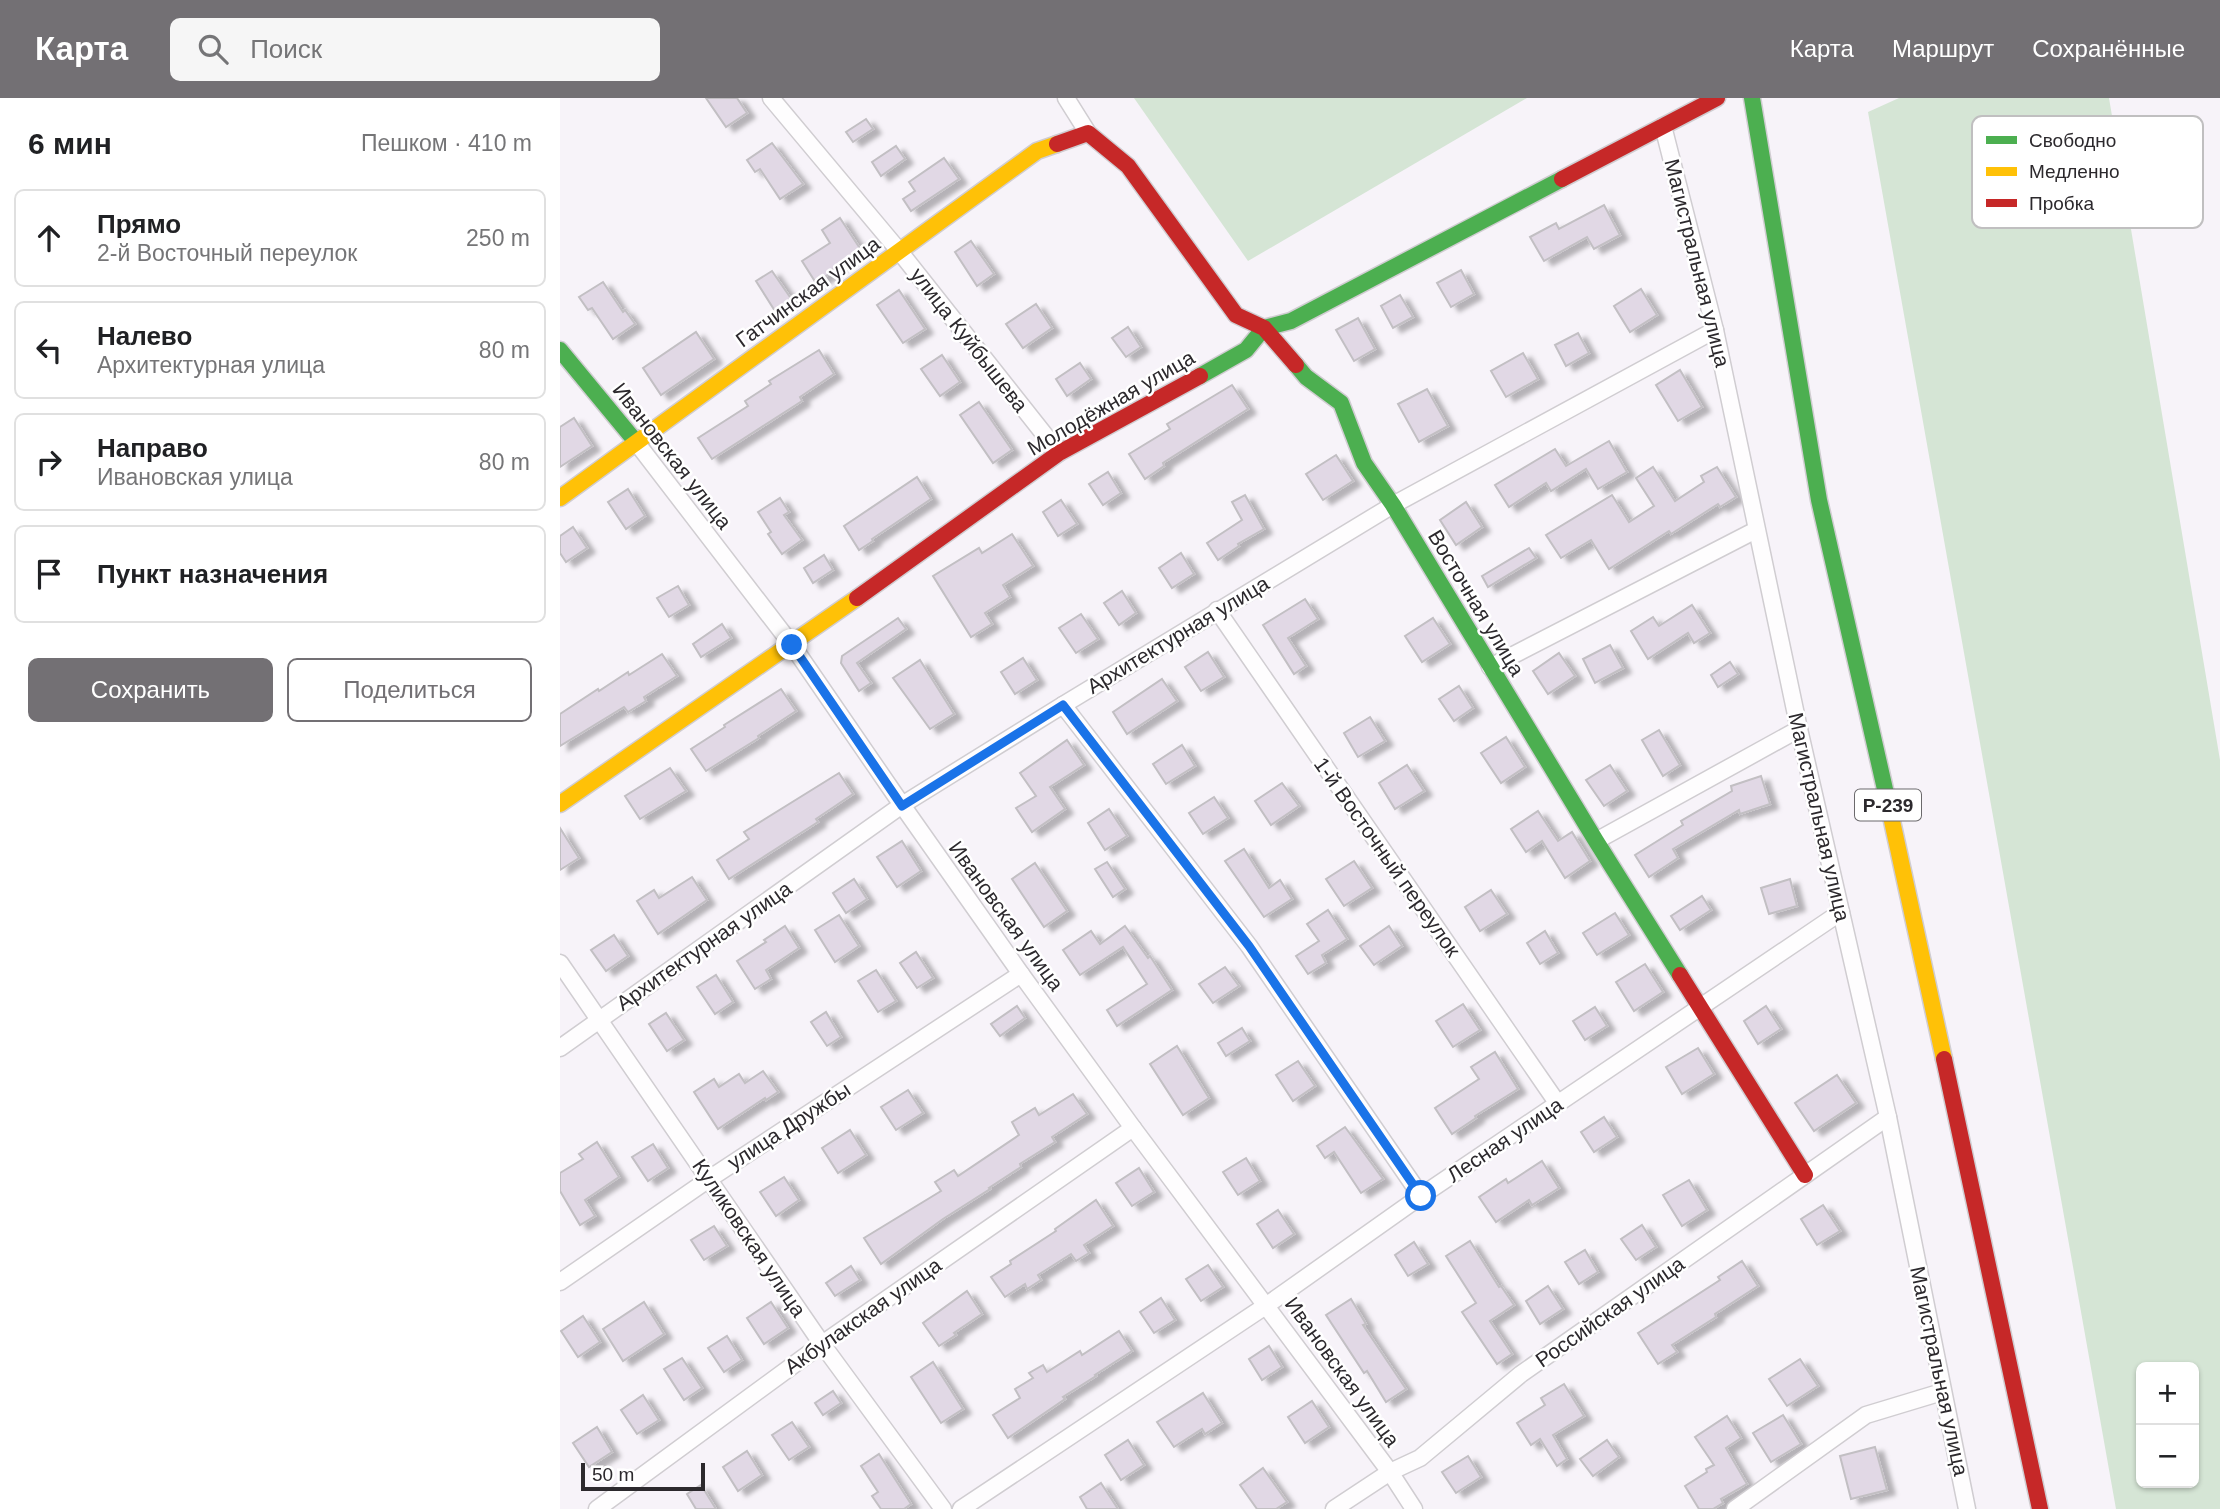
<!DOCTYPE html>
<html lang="ru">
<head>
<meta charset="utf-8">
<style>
	:root { --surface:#fff; --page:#f6f6f6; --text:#202124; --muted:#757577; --line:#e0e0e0; --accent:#737074 }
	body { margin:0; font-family:Arial,sans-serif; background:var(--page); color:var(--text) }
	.controls { position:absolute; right:21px; bottom:21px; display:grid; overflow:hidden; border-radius:10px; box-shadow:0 2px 5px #0004 }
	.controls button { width:63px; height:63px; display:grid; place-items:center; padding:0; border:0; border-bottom:2px solid var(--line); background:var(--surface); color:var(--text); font:35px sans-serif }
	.scale { position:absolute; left:21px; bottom:18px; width:124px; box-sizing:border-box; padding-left:7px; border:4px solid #2c292d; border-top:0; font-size:19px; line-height:24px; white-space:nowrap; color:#2c292d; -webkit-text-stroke:5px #fff; paint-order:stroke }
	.stop { position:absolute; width:21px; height:21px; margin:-16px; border:5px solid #1a73e8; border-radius:50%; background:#fff }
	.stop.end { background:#1a73e8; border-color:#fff; box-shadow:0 2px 7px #0008 }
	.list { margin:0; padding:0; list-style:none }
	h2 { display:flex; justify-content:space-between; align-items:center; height:91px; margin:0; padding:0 28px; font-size:30px }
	h2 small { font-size:23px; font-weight:400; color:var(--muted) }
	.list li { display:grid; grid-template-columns:46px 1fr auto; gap:21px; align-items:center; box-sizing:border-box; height:98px; margin:0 14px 14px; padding:0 14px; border:2px solid var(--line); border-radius:10px }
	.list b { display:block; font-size:26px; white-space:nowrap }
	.list p { margin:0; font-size:23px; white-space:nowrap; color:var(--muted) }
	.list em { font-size:23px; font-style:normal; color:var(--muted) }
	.actions { display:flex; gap:14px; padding:21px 28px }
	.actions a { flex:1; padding:16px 0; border:2px solid var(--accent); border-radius:10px; text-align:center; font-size:24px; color:var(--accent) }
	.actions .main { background:var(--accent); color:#fff }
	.icon { flex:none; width:38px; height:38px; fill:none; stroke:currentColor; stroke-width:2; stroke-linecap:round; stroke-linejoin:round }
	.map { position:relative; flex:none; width:1660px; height:1411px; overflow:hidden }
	header { display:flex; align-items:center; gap:42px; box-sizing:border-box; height:98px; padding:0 35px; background:var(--accent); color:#fff }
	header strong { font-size:33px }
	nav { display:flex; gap:38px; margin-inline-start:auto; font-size:24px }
	.search { width:490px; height:63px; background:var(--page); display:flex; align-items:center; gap:18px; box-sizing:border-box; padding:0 24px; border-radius:10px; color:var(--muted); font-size:26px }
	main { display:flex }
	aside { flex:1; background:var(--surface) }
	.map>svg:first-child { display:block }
</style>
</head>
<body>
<header>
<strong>Карта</strong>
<div class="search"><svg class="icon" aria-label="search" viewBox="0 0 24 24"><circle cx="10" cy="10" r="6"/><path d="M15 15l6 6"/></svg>Поиск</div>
<nav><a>Карта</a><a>Маршрут</a><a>Сохранённые</a></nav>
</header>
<main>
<aside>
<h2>6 мин<small>Пешком · 410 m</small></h2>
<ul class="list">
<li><svg class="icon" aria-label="ahead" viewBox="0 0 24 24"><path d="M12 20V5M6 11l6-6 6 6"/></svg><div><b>Прямо</b><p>2-й Восточный переулок</p></div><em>250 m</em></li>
<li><svg class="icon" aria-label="left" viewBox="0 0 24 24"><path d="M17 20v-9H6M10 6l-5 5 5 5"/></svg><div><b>Налево</b><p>Архитектурная улица</p></div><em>80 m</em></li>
<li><svg class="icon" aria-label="right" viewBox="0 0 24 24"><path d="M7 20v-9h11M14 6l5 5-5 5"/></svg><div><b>Направо</b><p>Ивановская улица</p></div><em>80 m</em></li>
<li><svg class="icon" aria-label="arrive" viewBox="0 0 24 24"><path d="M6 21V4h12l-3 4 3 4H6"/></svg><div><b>Пункт назначения</b></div></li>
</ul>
<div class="actions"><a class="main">Сохранить</a><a>Поделиться</a></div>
</aside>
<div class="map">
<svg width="1660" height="1411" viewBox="0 0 1660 1411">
	<defs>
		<filter id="shadow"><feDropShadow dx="8" dy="4.5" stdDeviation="2" flood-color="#0004"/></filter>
	</defs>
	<rect width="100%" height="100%" fill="#f7f3f9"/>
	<g fill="#d5e5d5" fill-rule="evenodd">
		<polygon points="574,0 967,0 688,163"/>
		<path d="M1339,0H1549L1660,662V1411H1556L1308,14ZM1634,1269V1385H1581V1269Z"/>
	</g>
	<g fill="#e1d8e5" stroke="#c2bfc3" stroke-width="2" filter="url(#shadow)">
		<polygon points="146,0 177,0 187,15 166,29"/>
		<polygon points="306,21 313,31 293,44 286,34"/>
		<polygon points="212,45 243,86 220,101 200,71 195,74 187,62"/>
		<polygon points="336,48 345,61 321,78 312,64"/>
		<polygon points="384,60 399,81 351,113 343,101 355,93 349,84"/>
		<polygon points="1044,107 1060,137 1034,151 1027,139 984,163 970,139 996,125 999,131"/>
		<polygon points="280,120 301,152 268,175 269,176 256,185 242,163 270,145 262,132"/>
		<polygon points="411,143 434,176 417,188 395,154"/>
		<polygon points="901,172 914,196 891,209 877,185"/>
		<polygon points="212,173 232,202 215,213 196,183"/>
		<polygon points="43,184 63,214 65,212 75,226 53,241 32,210 28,212 19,199"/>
		<polygon points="1081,191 1097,217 1070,234 1054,208"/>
		<polygon points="339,192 365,231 343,245 317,207"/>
		<polygon points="840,197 853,219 833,230 821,208"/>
		<polygon points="476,206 492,230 463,250 446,226"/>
		<polygon points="798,220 815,251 794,263 776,232"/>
		<polygon points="568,229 581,249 566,259 552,240"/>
		<polygon points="136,234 154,261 101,297 83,270"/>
		<polygon points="1018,235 1029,255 1006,268 995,247"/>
		<polygon points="259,252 274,276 240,299 242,303 152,361 138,340 188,308 185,303 211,286 209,283"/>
		<polygon points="963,255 978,281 946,299 931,273"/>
		<polygon points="382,257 400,284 380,298 361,271"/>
		<polygon points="520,265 531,281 507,298 496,281"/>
		<polygon points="1120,272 1142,309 1118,323 1096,287"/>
		<polygon points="672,287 688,311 603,365 604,368 585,381 569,356 610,331 607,326"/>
		<polygon points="867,291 888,328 859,344 838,306"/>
		<polygon points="419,304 452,352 433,365 400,317"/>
		<polygon points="14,320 32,348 0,369 0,329"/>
		<polygon points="1049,343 1067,374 1038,391 1026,371 991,393 986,385 949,409 935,387 995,351 1006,368"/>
		<polygon points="776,357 793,383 763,402 746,376"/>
		<polygon points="1093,369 1115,403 1144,384 1141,378 1157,369 1176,399 1160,409 1158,406 1111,436 1109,433 1049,471 1031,442 1001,460 986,437 1052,397 1069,424 1094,408 1076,380"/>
		<polygon points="548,374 561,395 543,407 529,386"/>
		<polygon points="357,379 371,401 312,441 313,443 299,452 284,428"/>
		<polygon points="68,391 85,418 66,431 48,404"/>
		<polygon points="685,397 704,431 678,446 679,448 658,462 647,445 682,422 672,404"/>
		<polygon points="220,400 229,414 224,417 242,442 222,456 208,436 211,434 198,414"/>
		<polygon points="501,402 517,426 498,438 483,414"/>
		<polygon points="906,404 922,429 896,447 880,422"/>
		<polygon points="13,429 27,450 6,464 0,455 0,438"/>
		<polygon points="452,436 473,468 443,487 450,499 425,515 432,526 411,539 373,478 419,450 422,455"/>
		<polygon points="969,450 976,460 928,489 922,478"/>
		<polygon points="621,455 634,476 612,490 599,470"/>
		<polygon points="264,457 273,472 253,485 244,470"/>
		<polygon points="118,488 129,507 109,519 97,500"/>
		<polygon points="562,493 576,515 559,527 544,505"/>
		<polygon points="745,501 758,521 728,540 746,568 734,576 703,527"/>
		<polygon points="1132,507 1150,535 1134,545 1128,535 1088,561 1071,533 1093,519 1099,528"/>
		<polygon points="521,516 538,541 516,555 499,530"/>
		<polygon points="338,520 346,531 297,565 311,585 299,593 281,565 282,558"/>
		<polygon points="873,520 890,546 862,564 845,538"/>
		<polygon points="162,526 171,540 141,559 133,546"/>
		<polygon points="1050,547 1063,570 1035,585 1023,561"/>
		<polygon points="648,554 664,579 641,593 625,569"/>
		<polygon points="999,555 1015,578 988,596 973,573"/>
		<polygon points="102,556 117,578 84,599 86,603 68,614 64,609 0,648 0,616 38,591 39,593 68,574 69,577"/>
		<polygon points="463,560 477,582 455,596 441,574"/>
		<polygon points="360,562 394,616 370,631 333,580"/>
		<polygon points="1170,564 1178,576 1158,589 1151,577"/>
		<polygon points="602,581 617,603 567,636 553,614"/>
		<polygon points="899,588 913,610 894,623 879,601"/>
		<polygon points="221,591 236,613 198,638 199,640 146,673 131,651 165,629 164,627"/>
		<polygon points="810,619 825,643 798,659 784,635"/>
		<polygon points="1099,632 1120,667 1103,678 1082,642"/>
		<polygon points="946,639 965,669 941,685 921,655"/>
		<polygon points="507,642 524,667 490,689 505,711 472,734 456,710 476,698 460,675"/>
		<polygon points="622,647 635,668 606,686 593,666"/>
		<polygon points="847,667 864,693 835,711 819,685"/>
		<polygon points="1050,667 1067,693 1044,708 1026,682"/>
		<polygon points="110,670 126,693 80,721 65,698"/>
		<polygon points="279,675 293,696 256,721 258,724 169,781 157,762 189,741 184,734"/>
		<polygon points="1201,678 1210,706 1180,716 1179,712 1113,751 1118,760 1089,779 1075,757 1123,727 1121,723 1172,693 1171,688"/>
		<polygon points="722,685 739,708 711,727 695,703"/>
		<polygon points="654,699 668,720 643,736 629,715"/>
		<polygon points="549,711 567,738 545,752 528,725"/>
		<polygon points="978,713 998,743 1012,734 1030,763 1005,780 982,743 966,754 951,731"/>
		<polygon points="0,730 19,760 0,772"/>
		<polygon points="342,743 361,773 337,789 317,759"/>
		<polygon points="684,751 709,790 720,782 732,801 704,819 665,763"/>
		<polygon points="794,763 812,790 784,808 766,781"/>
		<polygon points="547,764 565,791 553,799 535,771"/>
		<polygon points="475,765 507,813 484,829 452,781"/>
		<polygon points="132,779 147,802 98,836 77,803 94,792 99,800"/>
		<polygon points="294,781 307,801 286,815 273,795"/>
		<polygon points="1230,781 1237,808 1209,816 1201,790"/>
		<polygon points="931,792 947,816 920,833 905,809"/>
		<polygon points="1142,798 1151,812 1120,832 1111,818"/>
		<polygon points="768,812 787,841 762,857 766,865 748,876 736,858 759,843 747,826"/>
		<polygon points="1055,815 1069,837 1037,857 1023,835"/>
		<polygon points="279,817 299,848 275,864 255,832"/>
		<polygon points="225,828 239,850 206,872 211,881 195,891 177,863 206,844 204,842"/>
		<polygon points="565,828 588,860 590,858 612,892 557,928 547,912 587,886 563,849 520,877 503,852 531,833 540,846"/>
		<polygon points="829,828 842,848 814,867 800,848"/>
		<polygon points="985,833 998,855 980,866 967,845"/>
		<polygon points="54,837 68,858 46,873 31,852"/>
		<polygon points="356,854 373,880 357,890 340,865"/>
		<polygon points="1085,866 1103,894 1074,913 1056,884"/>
		<polygon points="665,869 679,888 653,905 639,886"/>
		<polygon points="316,872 336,903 318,914 298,883"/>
		<polygon points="156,877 173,904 155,916 137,889"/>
		<polygon points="903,906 920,932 893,949 876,923"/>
		<polygon points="457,908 465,920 440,938 431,926"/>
		<polygon points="1206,908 1221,931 1198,946 1184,923"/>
		<polygon points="1035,909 1047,928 1025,942 1013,923"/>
		<polygon points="266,914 281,939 267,948 251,924"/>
		<polygon points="106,915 124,942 107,953 89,926"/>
		<polygon points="682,930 690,943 666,958 658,945"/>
		<polygon points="617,948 649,1000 623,1017 590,966"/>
		<polygon points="1138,950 1154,976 1122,996 1106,969"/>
		<polygon points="935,954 958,991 915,1018 916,1020 892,1036 875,1010 919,981 911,969"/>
		<polygon points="738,963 755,988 733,1003 716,977"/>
		<polygon points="203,973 218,994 206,1002 205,1000 158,1031 134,994 154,981 159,989 179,976 185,985"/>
		<polygon points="1277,977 1296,1005 1254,1033 1235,1005"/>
		<polygon points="348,992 363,1015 336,1032 321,1009"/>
		<polygon points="513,996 527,1016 492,1039 495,1044 460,1066 461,1069 429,1090 430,1091 383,1121 321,1166 304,1140 381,1093 375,1084 394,1072 398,1078 459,1037 452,1024 475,1010 479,1017"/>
		<polygon points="1044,1019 1057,1039 1034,1054 1021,1034"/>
		<polygon points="785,1029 823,1081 801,1095 774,1054 765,1060 757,1048"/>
		<polygon points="290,1032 306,1057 278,1075 262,1050"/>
		<polygon points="37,1044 59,1079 25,1102 35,1118 20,1127 0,1093 0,1075 23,1061 19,1056"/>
		<polygon points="93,1046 108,1070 88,1083 72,1059"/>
		<polygon points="686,1060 700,1083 678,1097 663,1074"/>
		<polygon points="982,1063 999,1090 972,1107 969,1102 936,1124 919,1099 946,1081 948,1085"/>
		<polygon points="579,1070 594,1094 572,1108 556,1085"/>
		<polygon points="224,1079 239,1102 216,1118 200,1094"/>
		<polygon points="1129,1082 1147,1112 1122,1128 1103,1097"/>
		<polygon points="536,1102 553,1128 524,1147 529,1155 516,1163 511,1156 478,1177 481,1182 467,1191 465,1186 445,1199 431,1179 451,1166 450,1163 496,1133 495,1131"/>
		<polygon points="1263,1107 1280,1133 1257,1147 1241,1121"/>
		<polygon points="718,1112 734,1136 713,1150 697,1126"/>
		<polygon points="1082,1127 1096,1149 1076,1162 1061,1141"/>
		<polygon points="154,1128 167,1148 144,1162 131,1142"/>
		<polygon points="910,1143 939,1189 941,1188 954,1207 930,1223 952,1256 937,1266 902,1214 916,1205 886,1158"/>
		<polygon points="854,1144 868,1166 848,1178 835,1157"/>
		<polygon points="1025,1152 1038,1174 1019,1186 1005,1164"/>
		<polygon points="1182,1163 1198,1188 1155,1216 1156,1219 1112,1247 1117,1254 1098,1266 1078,1235 1160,1182 1158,1179"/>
		<polygon points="648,1167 663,1189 641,1203 626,1181"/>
		<polygon points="291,1168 300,1182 275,1198 266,1185"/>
		<polygon points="988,1188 1003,1211 980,1226 966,1203"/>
		<polygon points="407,1193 422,1216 394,1235 396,1237 379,1248 363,1225"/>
		<polygon points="601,1200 615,1222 594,1235 580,1214"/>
		<polygon points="791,1201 806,1226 803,1227 846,1291 826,1304 807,1273 804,1275 766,1217"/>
		<polygon points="84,1204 104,1236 63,1263 43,1231"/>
		<polygon points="211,1204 228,1230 204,1246 187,1220"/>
		<polygon points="23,1218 40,1244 18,1259 1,1233"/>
		<polygon points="559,1233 572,1253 535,1277 536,1278 503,1299 505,1301 448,1340 433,1317 460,1300 455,1291 473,1280 469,1275 483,1267 487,1274 520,1253 522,1257"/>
		<polygon points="167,1238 182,1262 164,1274 148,1250"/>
		<polygon points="709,1248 722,1269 702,1282 689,1261"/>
		<polygon points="122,1260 142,1290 124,1302 104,1271"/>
		<polygon points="1240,1261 1258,1288 1227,1308 1209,1281"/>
		<polygon points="373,1264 403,1311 381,1325 351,1279"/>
		<polygon points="1004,1286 1024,1318 993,1337 1007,1361 997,1368 980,1341 971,1347 957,1325 985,1307 981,1300"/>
		<polygon points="273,1293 281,1305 263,1317 255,1305"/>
		<polygon points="643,1295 662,1325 645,1336 642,1331 614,1349 597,1324"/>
		<polygon points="83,1297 99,1322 77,1336 61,1312"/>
		<polygon points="752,1303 769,1329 745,1345 728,1319"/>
		<polygon points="1223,1317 1241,1346 1211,1364 1193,1335"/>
		<polygon points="1167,1318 1181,1340 1166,1350 1187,1386 1161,1401 1163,1405 1153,1411 1139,1411 1125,1388 1147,1374 1146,1371 1154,1367 1135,1339"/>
		<polygon points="232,1324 249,1349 229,1362 212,1337"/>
		<polygon points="37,1329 52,1354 29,1369 13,1345"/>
		<polygon points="568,1342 584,1367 561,1382 545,1357"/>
		<polygon points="1047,1342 1059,1359 1033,1378 1020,1361"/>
		<polygon points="1315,1349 1327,1392 1291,1401 1280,1358"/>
		<polygon points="187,1353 202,1377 178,1393 163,1369"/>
		<polygon points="319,1356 351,1406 344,1411 321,1411 312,1398 318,1394 301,1368"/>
		<polygon points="908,1358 921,1379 896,1395 882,1374"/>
		<polygon points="703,1370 727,1404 716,1411 697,1411 680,1387"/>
		<polygon points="541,1385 558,1411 527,1411 520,1399"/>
		<polygon points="141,1387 156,1411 136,1411 127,1396"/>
	</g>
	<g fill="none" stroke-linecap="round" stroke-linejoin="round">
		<g stroke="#d0cdd1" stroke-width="19">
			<g id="street">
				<polyline points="211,0 340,154 499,355"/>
				<polyline points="506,0 528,35"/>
				<polyline points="1103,28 1155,232 1239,631 1328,1019 1407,1411"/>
				<polyline points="76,344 232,547 342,707 461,876 573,1030 830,1374 854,1411"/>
				<polyline points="657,512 998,1006"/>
				<polyline points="930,569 1196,432"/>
				<polyline points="503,607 689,848 861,1098"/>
				<polyline points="1036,743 1239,631"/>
				<polyline points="0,865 262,1246 383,1411"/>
				<polyline points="0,950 342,707 503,607 833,407 1155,232"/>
				<polyline points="0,1184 149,1081 461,876"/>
				<polyline points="37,1411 262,1246 573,1030"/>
				<polyline points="401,1411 707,1207 861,1098 1281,814"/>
				<polyline points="774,1411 830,1374 860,1360 961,1276 1328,1019"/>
				<polyline points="1175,1411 1306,1317 1382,1294"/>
			</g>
		</g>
		<g stroke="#d0cdd1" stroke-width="19">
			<g id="fast">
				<polyline points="1192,0 1259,402 1327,700"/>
				<polyline points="0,252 76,344"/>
				<polyline points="736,267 746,279 781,305 804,365 833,407 1036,743 1120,877"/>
				<polyline points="640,278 686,252 704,230 731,223 1002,81"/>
			</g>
		</g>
		<g stroke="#d0cdd1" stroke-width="19">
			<g id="slow">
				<polyline points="0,400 477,53 497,46"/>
				<polyline points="1327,700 1384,961"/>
				<polyline points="0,706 297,500"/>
			</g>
		</g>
		<g stroke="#d0cdd1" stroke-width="19">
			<g id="jam">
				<polyline points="497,46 528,35 568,68 676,217 704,230 736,267"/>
				<polyline points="1002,81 1157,0"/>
				<polyline points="297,500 499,355 640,278"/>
				<polyline points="1120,877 1245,1077"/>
				<polyline points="1384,961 1480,1411"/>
			</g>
		</g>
		<use href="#street" stroke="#fefdfe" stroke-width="16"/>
		<use href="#fast" stroke="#4caf50" stroke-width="16"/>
		<use href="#slow" stroke="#ffc107" stroke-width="16"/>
		<use href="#jam" stroke="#c62828" stroke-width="16"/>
	</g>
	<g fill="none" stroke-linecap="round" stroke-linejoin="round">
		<polyline stroke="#1a73e8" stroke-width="9" points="232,547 342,708 503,607 689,848 861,1098"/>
	</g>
	<g text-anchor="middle" stroke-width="5" stroke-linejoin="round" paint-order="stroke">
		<rect fill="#fff" stroke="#6b696c" stroke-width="2" x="1295" y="691.5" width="66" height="31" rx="5"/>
		<g font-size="19" font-weight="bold" fill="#2c292d">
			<text x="1328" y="714">Р-239</text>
		</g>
		<g font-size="21" fill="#2c292d" stroke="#fff">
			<text transform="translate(1137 165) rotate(76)" y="7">Магистральная улица</text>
			<text transform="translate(248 194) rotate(-36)" y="7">Гатчинская улица</text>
			<text transform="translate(409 242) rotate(52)" y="7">улица Куйбышева</text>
			<text transform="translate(551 305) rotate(-30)" y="7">Молодёжная улица</text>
			<text transform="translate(112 358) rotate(52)" y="7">Ивановская улица</text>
			<text transform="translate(916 505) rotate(59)" y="7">Восточная улица</text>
			<text transform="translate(618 537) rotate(-31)" y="7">Архитектурная улица</text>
			<text transform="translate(1259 719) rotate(77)" y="7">Магистральная улица</text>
			<text transform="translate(827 759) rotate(55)" y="7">1-й Восточный переулок</text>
			<text transform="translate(446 818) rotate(54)" y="7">Ивановская улица</text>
			<text transform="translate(144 848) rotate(-35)" y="7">Архитектурная улица</text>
			<text transform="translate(229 1028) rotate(-33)" y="7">улица Дружбы</text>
			<text transform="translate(945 1042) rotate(-34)" y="7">Лесная улица</text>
			<text transform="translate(189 1140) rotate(56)" y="7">Куликовская улица</text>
			<text transform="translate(1050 1214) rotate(-35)" y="7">Российская улица</text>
			<text transform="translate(303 1218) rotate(-35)" y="7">Акбулакская улица</text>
			<text transform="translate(1379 1273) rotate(78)" y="7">Магистральная улица</text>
			<text transform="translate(782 1274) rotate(54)" y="7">Ивановская улица</text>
		</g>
	</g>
	<rect x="1412" y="18" width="231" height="112" rx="10" fill="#fff" stroke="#c0bfc0" stroke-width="2"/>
	<rect x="1426" y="38" width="31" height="8" fill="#4caf50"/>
	<rect x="1426" y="69" width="31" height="9" fill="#ffc107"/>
	<rect x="1426" y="101" width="31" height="8" fill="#c62828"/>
	<g font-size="19" fill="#2c292d">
		<text x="1469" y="49">Свободно</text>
		<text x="1469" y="80">Медленно</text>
		<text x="1469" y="112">Пробка</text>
	</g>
</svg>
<div class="controls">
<button>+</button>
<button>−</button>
</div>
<div class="scale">50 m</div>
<div class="stop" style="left:861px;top:1098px"></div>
<div class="stop end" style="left:232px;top:547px"></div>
</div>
</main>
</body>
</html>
